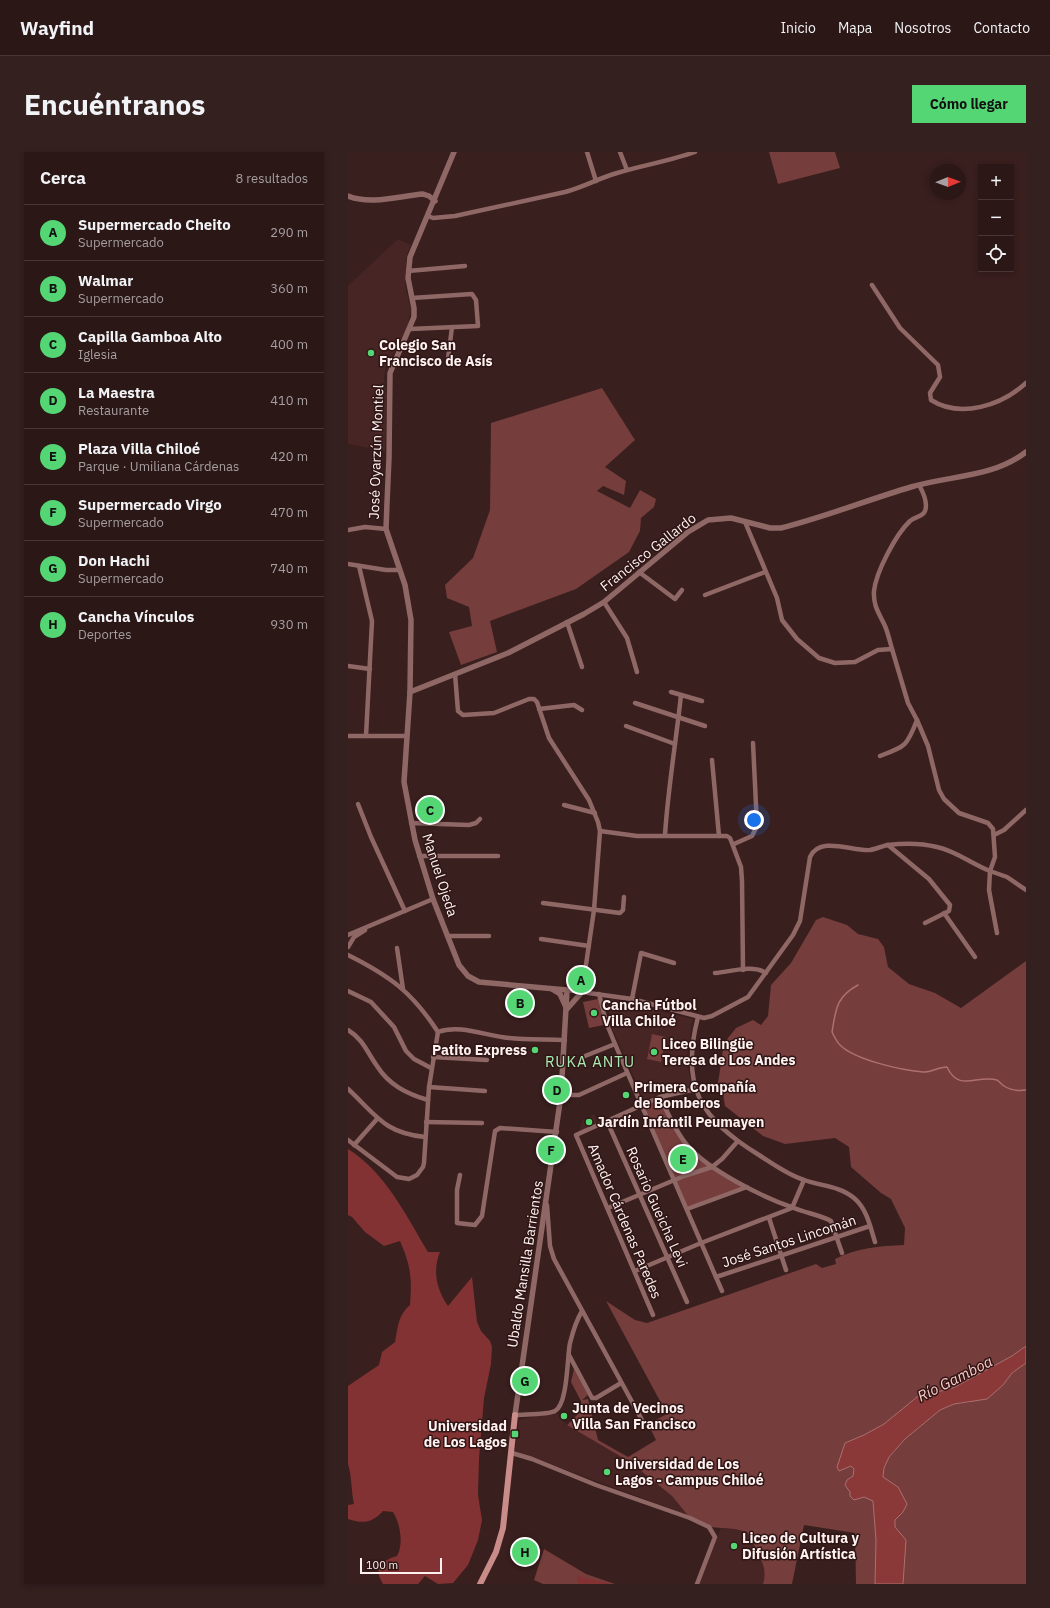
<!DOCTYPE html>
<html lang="es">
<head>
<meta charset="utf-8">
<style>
	:root { --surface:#2b1716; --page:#33201f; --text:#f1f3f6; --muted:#a69fa1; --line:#473635; --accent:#53d673 }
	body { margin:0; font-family:"IBM Plex Sans",sans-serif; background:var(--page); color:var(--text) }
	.controls { position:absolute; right:12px; top:12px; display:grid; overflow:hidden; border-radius:0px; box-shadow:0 2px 6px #0003 }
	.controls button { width:36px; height:36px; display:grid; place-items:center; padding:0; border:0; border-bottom:1px solid var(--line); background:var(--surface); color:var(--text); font:20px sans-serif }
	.compass { position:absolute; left:582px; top:12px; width:36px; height:36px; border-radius:50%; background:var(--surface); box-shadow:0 2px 6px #0003; rotate:89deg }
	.scale { position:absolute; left:12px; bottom:10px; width:82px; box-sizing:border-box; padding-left:4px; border:2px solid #fdf2f1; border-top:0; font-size:11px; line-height:14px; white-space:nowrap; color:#fdf2f1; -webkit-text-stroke:3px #2f1514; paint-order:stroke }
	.you { position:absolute; left:406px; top:668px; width:14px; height:14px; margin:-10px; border:3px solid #fff; border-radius:50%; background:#1a73e8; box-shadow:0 0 0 6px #1a73e833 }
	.badge { display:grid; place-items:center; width:26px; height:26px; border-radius:50%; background:var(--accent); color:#111; font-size:13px; font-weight:700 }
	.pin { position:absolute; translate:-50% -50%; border:2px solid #fff; box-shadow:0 1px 4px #0006 }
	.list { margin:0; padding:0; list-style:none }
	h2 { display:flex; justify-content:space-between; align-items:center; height:52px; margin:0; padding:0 16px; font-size:17px }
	h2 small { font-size:13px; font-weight:400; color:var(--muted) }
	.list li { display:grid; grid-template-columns:26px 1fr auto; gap:12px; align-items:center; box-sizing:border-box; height:56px; padding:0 16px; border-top:1px solid var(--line) }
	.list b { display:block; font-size:15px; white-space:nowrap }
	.list p { margin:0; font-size:13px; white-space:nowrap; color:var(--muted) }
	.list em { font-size:13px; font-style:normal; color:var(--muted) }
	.icon { flex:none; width:22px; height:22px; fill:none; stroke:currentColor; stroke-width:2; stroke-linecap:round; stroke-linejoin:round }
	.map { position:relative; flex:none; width:678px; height:1432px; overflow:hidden; border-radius:0px }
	header { display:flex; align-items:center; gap:24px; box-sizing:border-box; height:56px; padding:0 20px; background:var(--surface); border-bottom:1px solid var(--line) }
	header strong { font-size:19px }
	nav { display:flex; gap:22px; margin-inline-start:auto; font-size:14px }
	.intro { display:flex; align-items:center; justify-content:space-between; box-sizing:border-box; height:96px; padding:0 24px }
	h1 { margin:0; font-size:28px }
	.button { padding:10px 18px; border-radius:0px; background:var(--accent); color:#111; font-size:14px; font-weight:700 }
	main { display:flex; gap:24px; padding:0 24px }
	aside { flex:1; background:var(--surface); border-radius:0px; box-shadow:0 2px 6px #0003 }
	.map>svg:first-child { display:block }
</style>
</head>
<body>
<header>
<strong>Wayfind</strong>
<nav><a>Inicio</a><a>Mapa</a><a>Nosotros</a><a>Contacto</a></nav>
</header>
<div class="intro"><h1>Encuéntranos</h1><a class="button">Cómo llegar</a></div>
<main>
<aside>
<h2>Cerca<small>8 resultados</small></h2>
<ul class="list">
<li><span class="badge">A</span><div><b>Supermercado Cheito</b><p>Supermercado</p></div><em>290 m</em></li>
<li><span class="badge">B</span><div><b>Walmar</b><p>Supermercado</p></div><em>360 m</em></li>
<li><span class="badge">C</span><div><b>Capilla Gamboa Alto</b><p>Iglesia</p></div><em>400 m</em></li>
<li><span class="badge">D</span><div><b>La Maestra</b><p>Restaurante</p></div><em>410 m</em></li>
<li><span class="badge">E</span><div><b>Plaza Villa Chiloé</b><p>Parque · Umiliana Cárdenas</p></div><em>420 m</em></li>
<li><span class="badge">F</span><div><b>Supermercado Virgo</b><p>Supermercado</p></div><em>470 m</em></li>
<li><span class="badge">G</span><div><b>Don Hachi</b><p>Supermercado</p></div><em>740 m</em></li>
<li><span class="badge">H</span><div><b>Cancha Vínculos</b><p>Deportes</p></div><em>930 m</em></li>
</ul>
</aside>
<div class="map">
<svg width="678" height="1432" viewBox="0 0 678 1432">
	<rect width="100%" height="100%" fill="#391f1e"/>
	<g fill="#472524">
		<polygon points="50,87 63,93 59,102 57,124 58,139 63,157 59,176 38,215 36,226 39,245 37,299 0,292 0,134"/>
		<polygon points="263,847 345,867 340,897 339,912 344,935 316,940 296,948 263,874 259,849"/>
		<polygon points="246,962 250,972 231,980 234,969"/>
		<polygon points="208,1260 219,1273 282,1310 324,1344 340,1363 167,1299 171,1268"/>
		<polygon points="373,1376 387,1377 399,1380 414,1408 417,1426 415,1432 351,1432"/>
	</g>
	<g fill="#753d3b">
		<polygon points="421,0 487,0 492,16 430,32"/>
		<polygon points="254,236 287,288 257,315 278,329 276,343 255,334 249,339 282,356 292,338 308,347 306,355 293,366 292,379 281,400 228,437 142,469 149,500 113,513 101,480 124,474 121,455 99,446 97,433 125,406 142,358 143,271"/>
		<path d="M475,765L499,773L510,782L530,787L536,795L540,815L561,832L587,841L613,856L678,809V1194L664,1204L605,1236L569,1245L536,1272L516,1283L497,1291L491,1319L503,1314L506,1317L505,1325L499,1328L497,1333L525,1348L527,1367L550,1335L535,1325L536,1316L541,1305L557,1287L592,1258L606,1252L622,1250L655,1233L664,1221L678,1211V1432H508L507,1381L456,1373L444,1432H415C421,1414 407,1396 399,1380L387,1377L361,1375L342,1366L324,1344L282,1310L219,1273L233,1259V1249L223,1230L226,1217L240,1243L234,1248L240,1247L250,1288L280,1305L308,1288L300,1272L319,1262L258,1149L287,1168L299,1171L468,1112L474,1116L488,1112L487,1107C509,1096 531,1094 556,1093L557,1076L543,1047L533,1041L503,1015L501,995L487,986L437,992L415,984L377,954L375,942L370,931L376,891L388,876L405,868L413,873L420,864L423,833L443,811L468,768Z"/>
		<polygon points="250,847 256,873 241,876 235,850"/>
		<polygon points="304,882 318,885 313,910 299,907"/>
		<polygon points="311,946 343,999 398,1034 339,1057 295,954"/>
		<polygon points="168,1387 193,1398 187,1412 162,1402"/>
		<polygon points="196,1397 238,1422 267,1432 195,1432 186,1428"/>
	</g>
	<g fill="#833233">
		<path d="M0,997C37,1020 58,1063 80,1100H92C84,1119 89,1138 100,1154L124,1125L129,1170L133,1179L142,1189L144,1195L143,1212L136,1246L131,1307L130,1343L134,1368L130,1388L120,1413L105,1431L90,1432L77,1424L70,1432H35C25,1416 33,1409 49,1404C56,1392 52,1371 45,1360L35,1359C24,1371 15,1372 0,1367V1353L6,1352C3,1338 4,1325 0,1312V1234L31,1213L34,1200L47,1190C50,1175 50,1163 62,1153C64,1125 63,1115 52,1089L36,1094L17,1080L4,1065L0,1063Z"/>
		<polygon points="229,1424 264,1432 230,1432"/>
	</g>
	<polygon fill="#8a3838" stroke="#ac7070" points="678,1194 678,1211 664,1221 655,1233 639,1247 606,1252 592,1258 557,1287 541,1305 536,1316 535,1325 550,1335 559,1352 555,1360 547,1368 547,1375 558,1388 555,1432 527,1432 528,1388 525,1349 516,1345 506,1348 502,1344 502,1340 497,1333 499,1328 505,1324 506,1317 503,1314 491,1319 489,1315 497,1291 516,1283 536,1272 569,1245 605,1236 664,1204"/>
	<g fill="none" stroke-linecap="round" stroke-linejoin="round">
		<path stroke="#ac7070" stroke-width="1.5" d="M510,833C488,845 488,857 484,880C486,884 488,889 492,893C507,908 553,918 575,920C582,921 590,915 599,915C611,941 629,922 649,928C652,930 653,932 656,934C662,938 671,939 678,938"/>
		<g stroke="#8f6866" stroke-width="4.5">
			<polyline points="239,0 248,29"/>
			<polyline points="272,0 279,18"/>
			<path d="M80,64L85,66L107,64L217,40C236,35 251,26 269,21C295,13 322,9 347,0"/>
			<polyline points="60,119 117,114"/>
			<path d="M524,133L552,176L590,213L592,225L582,241L583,248C613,267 654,253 678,231"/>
			<polyline points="62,177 130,174 128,148 124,142 64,146"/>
			<polyline points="100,207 104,175"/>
			<path d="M397,370L429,446L434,468L449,487L471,506L487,511L507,510L530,498L544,497L560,551L569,568C559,594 558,594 532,604"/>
			<polyline points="0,378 17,375 38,377"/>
			<polyline points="0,412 38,418 52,418"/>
			<polyline points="11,414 24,469 18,584"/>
			<polyline points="291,420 327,447 334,438"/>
			<polyline points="357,443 417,420"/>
			<polyline points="256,450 279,486 289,520"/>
			<polyline points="219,470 234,515"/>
			<path d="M544,497C542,490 540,481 537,474C531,461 525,454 526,439C528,420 548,382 562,369C566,365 575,365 577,359C580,351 575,340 571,333"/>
			<polyline points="0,514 22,517"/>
			<polyline points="107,522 110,559 115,563 146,561 181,547 186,547 189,550 201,586 241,648 250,670 252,679 246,758 234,840"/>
			<polyline points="323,540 354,549"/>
			<polyline points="287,551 357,574"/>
			<polyline points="191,557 226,553 234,558"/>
			<polyline points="278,574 327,592"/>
			<polyline points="0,584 58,584"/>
			<polyline points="364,608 371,684"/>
			<polyline points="10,652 23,685 57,759"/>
			<polyline points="216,653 247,661"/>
			<polyline points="63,671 121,673 128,671 132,667"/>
			<polyline points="252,679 289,684 379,684 382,686 393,715 394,729 395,818"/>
			<path d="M317,683C320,636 328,590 333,543"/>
			<polyline points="646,683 656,678 678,658"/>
			<polyline points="386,692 404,684 409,674 405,591"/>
			<polyline points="540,693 581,727 602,753 601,759 577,771"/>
			<polyline points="71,704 150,704"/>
			<polyline points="195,751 272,761 275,758 276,745"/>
			<polyline points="596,761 627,805"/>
			<polyline points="649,781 641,738 642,719 659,725 678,738"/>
			<polyline points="0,783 85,747"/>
			<polyline points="99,784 141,784"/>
			<polyline points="193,787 241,794"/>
			<polyline points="0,795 6,785 17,778"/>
			<polyline points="49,796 55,837"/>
			<path d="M0,803C42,824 64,840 90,880"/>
			<path d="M367,821C382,820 405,812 418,821"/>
			<path d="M219,838L284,847L356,866L364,864L400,845L445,783L452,769L462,705C472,683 505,700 522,698C528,697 534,694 540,693C556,691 573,691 589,695C608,699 624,712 642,719L647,705L645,677L640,671L611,661L596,647L591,638L580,594L569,568"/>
			<polyline points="0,839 23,850 46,875 58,899 66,907 83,916"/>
			<polyline points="251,842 258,870 267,892 374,1139"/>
			<polyline points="284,847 293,801 326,811"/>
			<path d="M350,865C332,934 352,967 411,1003C425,1012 440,1023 456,1028C473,1034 492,1034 506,1046C519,1057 522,1074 527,1090"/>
			<path d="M0,878C15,887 19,900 29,914C41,933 59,942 80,948"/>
			<path d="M90,880C112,872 138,884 161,886C179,888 198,887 217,888"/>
			<polyline points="237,904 267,892"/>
			<polyline points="85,905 139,908"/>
			<polyline points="81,935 137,939"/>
			<path d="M0,937C28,963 36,981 77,985"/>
			<polyline points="213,943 231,943 279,921"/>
			<path d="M312,945C320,961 327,979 339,993C360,1018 414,1045 446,1056C458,1061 472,1063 483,1069L494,1101"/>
			<polyline points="259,969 339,1150"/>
			<polyline points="78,970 134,971"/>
			<polyline points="0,988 49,1025 61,1027 69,1023 75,1015 76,1011 81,935 90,880"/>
			<polyline points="6,993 29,967"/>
			<polyline points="112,1023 109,1038 109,1071 127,1073 134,1064 147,979 152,976 209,980"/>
			<polyline points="199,1053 202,1094 206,1107 294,1268"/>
			<polyline points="260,1056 336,1024 364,1015 374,1007 389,990"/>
			<polyline points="339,1057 399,1035"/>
			<polyline points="421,1066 438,1118"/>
			<polyline points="287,1119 353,1091 444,1056 456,1028"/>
			<polyline points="368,1125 522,1074"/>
			<polyline points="305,1163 228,983 312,945 348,937"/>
			<polyline points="221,1203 244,1246 248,1246 273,1231"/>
			<path d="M167,1263C177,1262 199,1263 207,1259C220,1252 219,1205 222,1191C225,1179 228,1169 234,1159"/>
			<polyline points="164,1301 184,1307 248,1333 342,1366 361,1375 367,1385 349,1432"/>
		</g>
		<g stroke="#8f6866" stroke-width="5.5">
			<polyline points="106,0 62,105 60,126 66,156 66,165 42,221 41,306 39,351 38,377 57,433 63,468 62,540 56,630 67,688 85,747 111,813 120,824 131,830 219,838 213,943 167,1263"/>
			<path d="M0,44C23,53 51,44 75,42L81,44L87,49"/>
			<path d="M62,540L160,501L236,462L256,450L340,380L360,368L383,366L422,376H433C477,365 519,348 563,335C603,323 644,326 678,300"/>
			<polyline points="204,837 212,842 218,855"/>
			<polyline points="219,857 234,840"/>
		</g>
		<polyline stroke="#ca8c89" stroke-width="6" points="132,1432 148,1400 155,1376 167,1263"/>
	</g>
	<g fill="#53d673" stroke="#2f1514" stroke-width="1.5">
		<circle cx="23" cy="201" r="4"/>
		<circle cx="246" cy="861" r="4"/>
		<circle cx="187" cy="898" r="4"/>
		<circle cx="306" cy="900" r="4"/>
		<circle cx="278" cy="943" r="4"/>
		<circle cx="241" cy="970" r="4"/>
		<circle cx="216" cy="1264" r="4"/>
		<rect x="163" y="1278" width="8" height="8" rx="2"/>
		<circle cx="259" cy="1320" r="4"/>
		<circle cx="386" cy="1394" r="4"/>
	</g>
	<g text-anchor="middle" stroke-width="3" stroke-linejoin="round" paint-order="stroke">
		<g font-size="14" font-weight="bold" fill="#fdf2f1" stroke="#2f1514" text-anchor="start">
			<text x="31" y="198">Colegio San<tspan x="31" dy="16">Francisco de Asís</tspan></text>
			<text x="254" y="858">Cancha Fútbol<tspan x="254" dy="16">Villa Chiloé</tspan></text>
			<text x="314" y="897">Liceo Bilingüe<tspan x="314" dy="16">Teresa de Los Andes</tspan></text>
			<text x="179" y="903" text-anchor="end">Patito Express</text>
			<text x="286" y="940">Primera Compañía<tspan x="286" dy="16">de Bomberos</tspan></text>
			<text x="249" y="975">Jardín Infantil Peumayen</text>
			<text x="224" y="1261">Junta de Vecinos<tspan x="224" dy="16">Villa San Francisco</tspan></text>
			<text x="159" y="1279" text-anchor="end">Universidad<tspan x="159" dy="16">de Los Lagos</tspan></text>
			<text x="267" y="1317">Universidad de Los<tspan x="267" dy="16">Lagos - Campus Chiloé</tspan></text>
			<text x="394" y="1391">Liceo de Cultura y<tspan x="394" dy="16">Difusión Artística</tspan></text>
		</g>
		<g font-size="14" fill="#fdf2f1" stroke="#2f1514">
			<text transform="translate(28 300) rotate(-88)" y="5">José Oyarzún Montiel</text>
			<text transform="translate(300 400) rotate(-38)" y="5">Francisco Gallardo</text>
			<text transform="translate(92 723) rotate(72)" y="5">Manuel Ojeda</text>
			<text transform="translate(309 1055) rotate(66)" y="5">Rosario Gueicha Levi</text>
			<text transform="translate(277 1069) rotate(67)" y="5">Amador Cárdenas Paredes</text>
			<text transform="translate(441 1089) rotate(-18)" y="5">José Santos Lincomán</text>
			<text transform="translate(177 1112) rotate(-81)" y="5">Ubaldo Mansilla Barrientos</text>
		</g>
		<g font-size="15" letter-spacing="1" fill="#a9eab3" stroke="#2f1514">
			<text x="242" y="915">RUKA ANTU</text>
		</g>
		<g font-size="15" font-style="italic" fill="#fccac7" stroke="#2f1514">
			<text transform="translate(607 1227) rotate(-27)" y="5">Río Gamboa</text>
		</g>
	</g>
</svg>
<div class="controls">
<button>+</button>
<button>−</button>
<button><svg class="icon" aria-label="locate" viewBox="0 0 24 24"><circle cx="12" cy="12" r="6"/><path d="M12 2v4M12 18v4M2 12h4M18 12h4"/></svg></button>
</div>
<svg class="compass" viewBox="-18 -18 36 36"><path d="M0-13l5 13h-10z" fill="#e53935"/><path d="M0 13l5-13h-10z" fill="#a69fa1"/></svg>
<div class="scale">100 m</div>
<div class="you"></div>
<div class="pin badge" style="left:233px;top:828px">A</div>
<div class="pin badge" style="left:172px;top:851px">B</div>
<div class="pin badge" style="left:82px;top:658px">C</div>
<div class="pin badge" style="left:209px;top:938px">D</div>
<div class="pin badge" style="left:335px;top:1007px">E</div>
<div class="pin badge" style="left:203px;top:998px">F</div>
<div class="pin badge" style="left:177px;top:1229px">G</div>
<div class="pin badge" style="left:177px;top:1400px">H</div>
</div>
</main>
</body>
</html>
